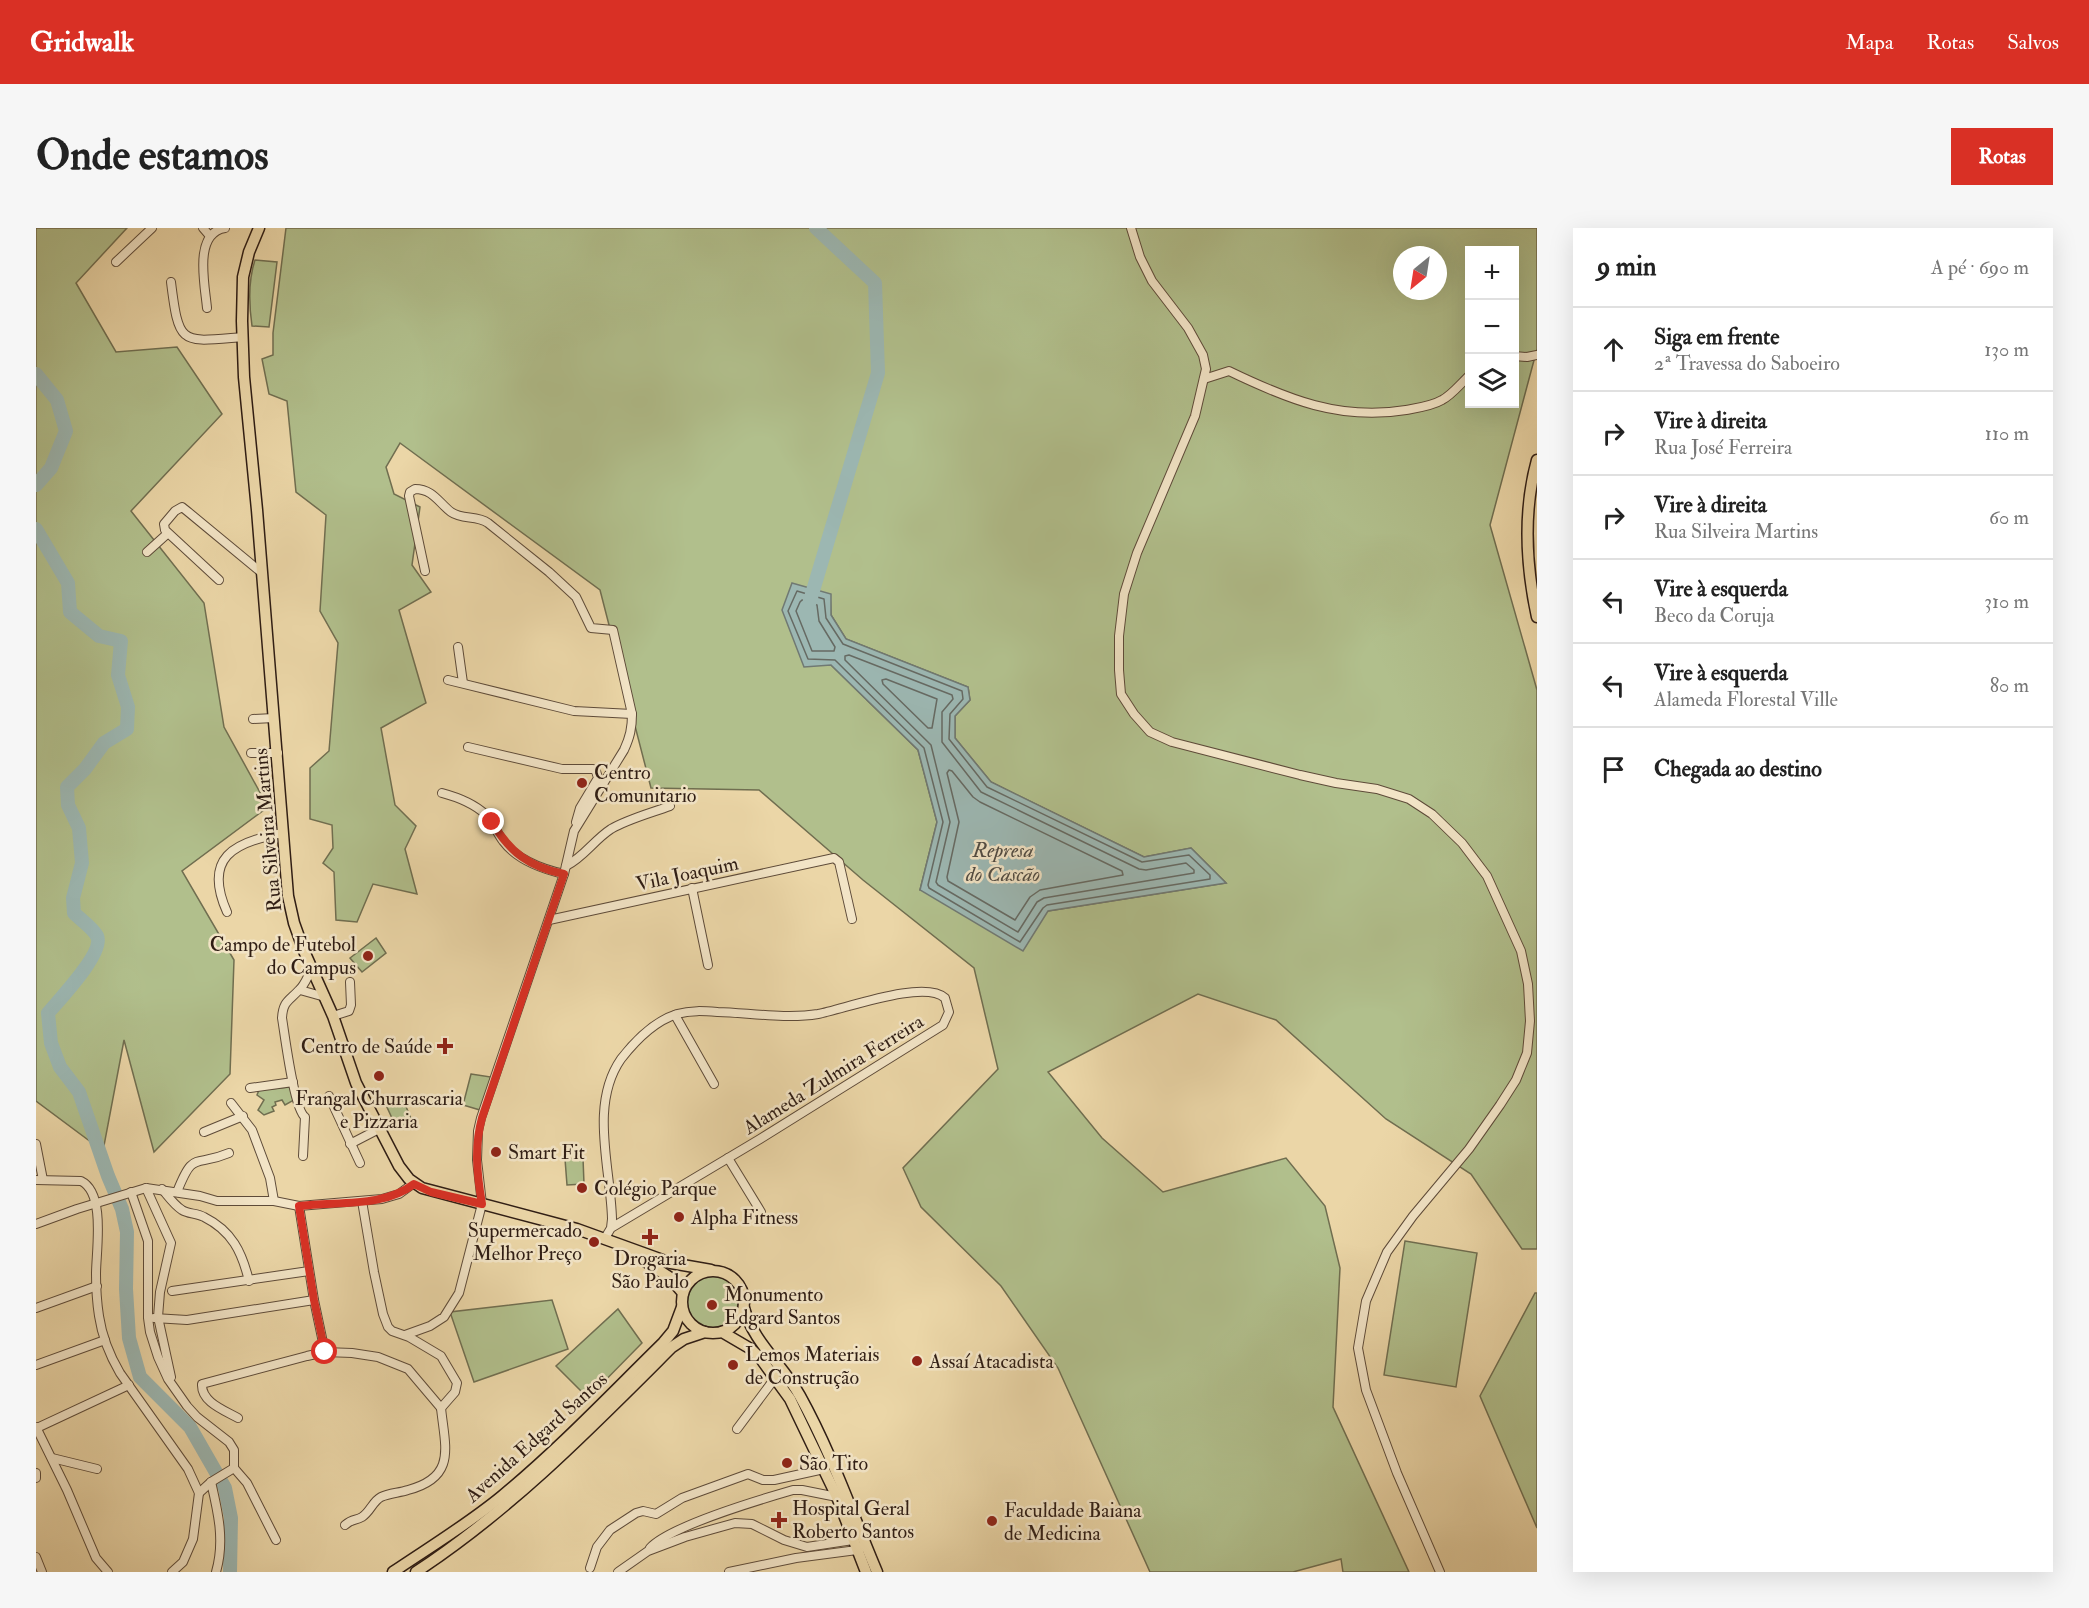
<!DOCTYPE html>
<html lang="pt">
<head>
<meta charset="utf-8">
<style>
	:root { --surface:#fff; --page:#f6f6f6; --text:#222; --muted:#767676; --line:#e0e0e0; --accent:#d93025 }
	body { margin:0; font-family:"IM FELL Double Pica",serif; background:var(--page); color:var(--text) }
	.controls { position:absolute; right:18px; top:18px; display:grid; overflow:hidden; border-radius:0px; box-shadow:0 6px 24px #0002 }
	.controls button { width:54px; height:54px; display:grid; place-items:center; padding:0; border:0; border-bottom:2px solid var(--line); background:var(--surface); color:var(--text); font:30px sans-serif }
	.compass { position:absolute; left:1357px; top:18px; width:54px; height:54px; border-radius:50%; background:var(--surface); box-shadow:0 6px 24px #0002; rotate:210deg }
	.stop { position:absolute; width:18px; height:18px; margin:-14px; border:4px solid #d93025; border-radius:50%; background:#fff }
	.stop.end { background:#d93025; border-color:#fff; box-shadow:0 2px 6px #0008 }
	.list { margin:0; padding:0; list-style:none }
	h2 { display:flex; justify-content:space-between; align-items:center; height:78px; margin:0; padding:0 24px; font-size:26px }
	h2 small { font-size:20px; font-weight:400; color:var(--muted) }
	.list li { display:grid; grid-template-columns:39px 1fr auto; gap:18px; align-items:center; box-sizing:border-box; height:84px; padding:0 24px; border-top:2px solid var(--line) }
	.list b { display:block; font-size:22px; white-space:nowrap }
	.list p { margin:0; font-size:20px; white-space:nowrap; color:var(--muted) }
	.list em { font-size:20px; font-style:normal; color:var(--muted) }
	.icon { flex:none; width:33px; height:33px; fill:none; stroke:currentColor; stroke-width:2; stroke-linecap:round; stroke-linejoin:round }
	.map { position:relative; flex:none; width:1501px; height:1344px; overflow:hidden; border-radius:0px }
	header { display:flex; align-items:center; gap:36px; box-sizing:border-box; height:84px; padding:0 30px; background:var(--accent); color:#fff }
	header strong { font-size:28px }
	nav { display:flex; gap:33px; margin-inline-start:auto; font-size:21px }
	.intro { display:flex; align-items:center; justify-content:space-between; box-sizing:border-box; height:144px; padding:0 36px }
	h1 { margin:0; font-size:42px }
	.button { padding:15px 27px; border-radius:0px; background:var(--accent); color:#fff; font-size:21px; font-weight:700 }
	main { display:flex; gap:36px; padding:0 36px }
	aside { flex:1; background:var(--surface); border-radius:0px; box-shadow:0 6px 24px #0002 }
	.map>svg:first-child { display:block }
</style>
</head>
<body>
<header>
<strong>Gridwalk</strong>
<nav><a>Mapa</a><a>Rotas</a><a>Salvos</a></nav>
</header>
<div class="intro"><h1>Onde estamos</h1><a class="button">Rotas</a></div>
<main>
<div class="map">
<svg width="1501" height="1344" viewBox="0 0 1501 1344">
	<rect width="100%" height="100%" fill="#ebd6a7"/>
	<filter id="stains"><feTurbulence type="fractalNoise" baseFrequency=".00333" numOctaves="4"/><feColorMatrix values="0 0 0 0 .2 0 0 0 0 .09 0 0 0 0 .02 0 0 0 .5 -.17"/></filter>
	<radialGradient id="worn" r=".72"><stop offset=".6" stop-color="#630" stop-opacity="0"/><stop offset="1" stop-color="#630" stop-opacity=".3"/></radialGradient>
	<g fill="#b1bf8c" stroke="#706e50" stroke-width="1.5" fill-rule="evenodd">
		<polygon points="0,0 91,0 40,55 80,124 141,119 186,186 95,283 168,375 188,499 232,579 146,643 198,732 194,846 118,924 88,812 67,923 0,873"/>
		<path d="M250,0H1501V121L1454,297L1501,462V1021H1486L1435,946L1350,891L1240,792L1162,766L1012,844L1066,910L1127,964L1250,930L1289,978L1304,1040L1297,1179L1373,1344H1307L1305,1331L1257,1344H1114L1022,1140L965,1058L885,979L867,940L962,841L938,740L827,652L723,562L615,560L564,362L364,215L350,239L358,266L384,279L376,337L395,364L363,382L390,475L345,500L359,577L380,598L369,621L381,666L337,656L321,694L300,692L298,644L287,635L297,620L296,597L274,591V540L293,523L302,415L284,383L290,287L260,264L251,173L233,166L226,131L237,127V105ZM1434,22H1478V176H1434ZM1366,27H1402V63H1366ZM794,366L795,387L810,411L932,459L934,472L919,488V510L955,554L1108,629L1155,620L1190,655L1012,683L884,662L901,594L882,522L795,437Z"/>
		<path d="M219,32L241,34L233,99L216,98C213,77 212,53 219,32Z"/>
		<polygon points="340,710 350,725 326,744 314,730"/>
		<polygon points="435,846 455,849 444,882 427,877"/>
		<polygon points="254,859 258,872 249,877 246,872 239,874 240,877 236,879 238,883 228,887 222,882 228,872 221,867 223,862"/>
		<polygon points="366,869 376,893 361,901 350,877"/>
		<polygon points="547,930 548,956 531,957 529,931"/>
		<polygon points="1369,1013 1441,1025 1420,1159 1348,1147"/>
		<circle cx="676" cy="1074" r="26"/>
		<polygon points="1499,1065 1501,1065 1501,1300 1444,1168"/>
		<polygon points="516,1072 532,1121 438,1154 414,1084"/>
		<polygon points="582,1081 606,1115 552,1170 520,1138"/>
	</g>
	<polygon fill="#9cb7b2" stroke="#707973" stroke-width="1.5" points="756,355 795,366 795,387 810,411 932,459 934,472 919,488 919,510 955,554 1108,629 1155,620 1190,655 1012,683 987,723 884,662 901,594 882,522 795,437 768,439 746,382"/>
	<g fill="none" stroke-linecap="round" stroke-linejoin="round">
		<g stroke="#666a63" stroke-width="1.5">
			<polygon points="761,363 788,371 790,390 807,416 926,463 927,471 914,486 913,511 951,559 1106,634 1153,627 1174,647 1174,651 1011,677 1007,680 984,714 893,660 892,657 907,594 888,520 799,432 772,431 752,383"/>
			<polygon points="766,372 781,377 783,393 799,419 798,423 776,423 760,383 764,374"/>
			<polygon points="813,427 916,467 917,471 906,484 906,514 945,564 1103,641 1110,642 1150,635 1158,642 1158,645 1008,670 1001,674 982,704 902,657 900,654 914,594 895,517 809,432 809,428"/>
			<polygon points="850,451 901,471 896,500 892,500 847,456 846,452"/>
			<polygon points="913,542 916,543 937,569 944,574 1086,643 1087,647 1004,662 994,669 979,692 912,653 911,649 923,594 911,545"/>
		</g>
		<g stroke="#9cb7b2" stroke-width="14">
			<polyline points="0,146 21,172 30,203 15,240 0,257"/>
			<path d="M0,301L32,355L34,384L63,408L85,413L82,447L92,479L91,501L68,515L49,541L31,559L32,577L43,600L46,635L37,670L38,685C45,692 57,700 61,708C69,724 23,772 12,785L15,815L24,839L43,864L72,948L86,981L91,1004L90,1061L93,1110L104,1149L154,1199L189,1260L195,1290L194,1344"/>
			<polyline points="773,376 842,145 839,55 780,0"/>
		</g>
		<g stroke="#5e4b39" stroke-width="10">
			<g id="minor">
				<polyline points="167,0 173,7"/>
				<polyline points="1095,0 1104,29 1116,53 1152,100 1167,127 1170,141 1159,188 1101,325 1088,366 1083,408 1083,442 1085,466 1098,486 1114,504 1136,514 1264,547 1300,555 1341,561 1373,571 1396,586 1426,615 1451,648 1485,723 1492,756 1494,793 1491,825 1480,852 1464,877 1433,921 1377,988 1351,1024 1330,1073 1322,1120 1330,1162 1361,1245 1404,1344"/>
				<polyline points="80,34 116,0"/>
				<path d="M135,54C143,119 145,114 207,109"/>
				<path d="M171,80C169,57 157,5 189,0"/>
				<polyline points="1478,128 1491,129 1501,127"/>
				<path d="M1168,151L1193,143C1251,171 1304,193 1370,182C1381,180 1396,178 1406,172C1416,167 1425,155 1434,147"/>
				<polyline points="111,324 131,306"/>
				<polyline points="183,352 129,302 128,296 139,283 146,279 151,283 226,345"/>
				<polyline points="422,419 427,455"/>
				<polyline points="412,452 538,483 596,486"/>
				<polyline points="217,491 238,490"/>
				<polyline points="432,519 526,541 557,541 560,543 562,550 544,580 540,594"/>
				<polyline points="215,525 242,525"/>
				<path d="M406,565C421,569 437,575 449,586C457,593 460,604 467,613C481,632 506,641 528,646"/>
				<path d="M530,638C548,629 558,612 575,601C592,591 615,585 634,578"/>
				<polyline points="656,660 672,737"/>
				<path d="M191,684C167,630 197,614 247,605"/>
				<polyline points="513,692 798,630 803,634 816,691"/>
				<polyline points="264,762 289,769"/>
				<polyline points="639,787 678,856"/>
				<polyline points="297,788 313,783 315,777 314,754"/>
				<polyline points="214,860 257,854"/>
				<polyline points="293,868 324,935"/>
				<polyline points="195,875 216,902 234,950 238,973"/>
				<polyline points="168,904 207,888"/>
				<polyline points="0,916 7,952"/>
				<polyline points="314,916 343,901"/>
				<path d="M267,928L269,889C258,881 249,808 246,790C247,773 253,773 263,762C269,757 272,747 276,741"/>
				<polyline points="692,930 725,984"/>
				<path d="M0,952L45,953C70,965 60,1023 60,1046C60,1060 61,1075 63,1088C66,1108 74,1128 84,1145L152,1241L163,1265L157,1311L147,1334L136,1344"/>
				<polyline points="110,960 135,1015 124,1064 122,1089 135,1149"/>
				<path d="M126,961C132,968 138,977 146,982C152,986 161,985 168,989C196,1003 206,1024 213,1053"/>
				<polyline points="95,964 112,1013 112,1090 114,1104 122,1129 132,1151 151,1178 161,1189 193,1214 198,1222 198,1240 175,1254 163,1265"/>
				<path d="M141,964C158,921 158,940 193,925"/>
				<polyline points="326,973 338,1044 347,1086 352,1099 356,1103 373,1109 405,1128 421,1155 419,1164 405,1180"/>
				<polyline points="263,978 278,1072 289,1124"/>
				<polyline points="0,996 41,981 110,960 164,968 181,973 238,973 263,978 346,971 363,966 378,955"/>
				<path d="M569,1010L575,1000L576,991C575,941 553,877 585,831C599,813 619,793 641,786C655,782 668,783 682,784C713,785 751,791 782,786C809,781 888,751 909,770L913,784L907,797L724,911L575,1000"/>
				<polyline points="136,1063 273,1043"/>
				<polyline points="0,1080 61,1058"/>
				<polyline points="118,1090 151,1092 278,1072"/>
				<path d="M369,1107L394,1098L408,1089L423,1065L446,976L441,932L442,903L445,890L528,646L538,603L588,522C594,509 596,500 596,486L577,402L555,400L540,369L513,344L452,295C441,287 426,292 415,284C403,275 397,261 379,261L374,264L373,268L389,343"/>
				<polyline points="0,1137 69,1112"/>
				<path d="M202,1190C188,1182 165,1174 166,1156L271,1128L289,1124L316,1125L342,1129L372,1141L405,1180"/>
				<polyline points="0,1199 31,1262 60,1330 72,1344"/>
				<polyline points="1,1200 93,1157"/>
				<polyline points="701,1201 739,1150"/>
				<polyline points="16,1230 61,1241"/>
				<polyline points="198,1240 211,1255 240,1312"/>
				<polyline points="0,1245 0,1250"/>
				<path d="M175,1254C182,1284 189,1313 180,1344"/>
				<path d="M309,1297C317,1290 319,1293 326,1289C334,1284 337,1273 345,1269C353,1265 363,1265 372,1262C421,1249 409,1219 405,1180"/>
				<path d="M614,1320C634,1298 726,1271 757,1262H766L801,1269"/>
				<polyline points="0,1329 6,1344"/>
				<polyline points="554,1340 561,1319 574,1302 600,1285 607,1283 620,1286 646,1270 712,1246 727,1252 738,1252 788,1241"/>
				<polyline points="582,1344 612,1323 649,1309 699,1295 716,1296 748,1312 771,1319 817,1312"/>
				<polyline points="693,1344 760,1330 821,1322 825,1319"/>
			</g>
		</g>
		<g stroke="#2f1d14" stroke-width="13">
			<g id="major">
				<polyline points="223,0 213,24 207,49 206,93 208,149 221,282 252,668 258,695 268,723 297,788 320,855 363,938 373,951 386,960 541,1001 635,1035 675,1042"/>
				<path d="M1501,232C1487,283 1490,338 1501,389"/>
				<polyline points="595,1024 633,1049 647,1065"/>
				<circle cx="677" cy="1074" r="31"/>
				<path d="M708,1080C717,1114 747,1137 764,1168C795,1224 816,1285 841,1344"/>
				<polyline points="686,1104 715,1121 725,1131 754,1171 801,1269 830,1344"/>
				<path d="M357,1344C394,1319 432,1296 466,1268C523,1221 574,1167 627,1115L637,1103L646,1079"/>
				<path d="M380,1344C476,1281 555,1200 636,1119L648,1111L669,1104"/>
			</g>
		</g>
		<use href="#minor" stroke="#f2e4c6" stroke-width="8"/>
		<use href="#major" stroke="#ebd6a7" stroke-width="10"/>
	</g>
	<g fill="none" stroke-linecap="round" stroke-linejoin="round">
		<path stroke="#d93025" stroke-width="8" d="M289,1124L278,1072L263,978C301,973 347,980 378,956L395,964L446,976C441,947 438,919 446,890L528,646C494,639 474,625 456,594"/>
	</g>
	<g fill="#8f2418" stroke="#f2e4c6" stroke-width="2">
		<circle cx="546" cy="555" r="6"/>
		<circle cx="332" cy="728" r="6"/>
		<path d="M406 809h6v6h6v6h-6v6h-6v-6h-6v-6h6z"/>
		<circle cx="343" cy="848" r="6"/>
		<circle cx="460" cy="924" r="6"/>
		<circle cx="546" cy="960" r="6"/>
		<circle cx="643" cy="989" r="6"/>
		<path d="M611 1000h6v6h6v6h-6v6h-6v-6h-6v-6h6z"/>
		<circle cx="558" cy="1014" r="6"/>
		<circle cx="676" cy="1077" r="6"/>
		<circle cx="881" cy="1133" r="6"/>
		<circle cx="697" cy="1137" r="6"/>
		<circle cx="751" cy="1235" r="6"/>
		<path d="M740 1283h6v6h6v6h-6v6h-6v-6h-6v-6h6z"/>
		<circle cx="956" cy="1293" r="6"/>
	</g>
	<g text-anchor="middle" stroke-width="5" stroke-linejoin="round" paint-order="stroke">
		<g font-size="20" fill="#2f1d14" stroke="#f2e4c6" text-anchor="start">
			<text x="558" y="551">Centro<tspan x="558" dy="23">Comunitario</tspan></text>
			<text x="320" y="723" text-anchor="end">Campo de Futebol<tspan x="320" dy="23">do Campus</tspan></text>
			<text x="396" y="825" text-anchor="end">Centro de Saúde</text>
			<text x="343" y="877" text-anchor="middle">Frangal Churrascaria<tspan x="343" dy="23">e Pizzaria</tspan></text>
			<text x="472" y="931">Smart Fit</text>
			<text x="558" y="967">Colégio Parque</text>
			<text x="655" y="996">Alpha Fitness</text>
			<text x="546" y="1009" text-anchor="end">Supermercado<tspan x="546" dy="23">Melhor Preço</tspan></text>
			<text x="614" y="1037" text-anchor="middle">Drogaria<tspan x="614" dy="23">São Paulo</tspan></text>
			<text x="688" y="1073">Monumento<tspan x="688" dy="23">Edgard Santos</tspan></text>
			<text x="709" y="1133">Lemos Materiais<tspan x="709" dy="23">de Construção</tspan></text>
			<text x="893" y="1140">Assaí Atacadista</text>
			<text x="763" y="1242">São Tito</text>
			<text x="756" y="1287">Hospital Geral<tspan x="756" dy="23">Roberto Santos</tspan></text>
			<text x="968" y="1289">Faculdade Baiana<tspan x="968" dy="23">de Medicina</tspan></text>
		</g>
		<g font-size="20" fill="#2f1d14" stroke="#f2e4c6">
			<text transform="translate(231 602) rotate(-95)" y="7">Rua Silveira Martins</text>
			<text transform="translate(651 645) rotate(-12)" y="7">Vila Joaquim</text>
			<text transform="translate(797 846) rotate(-32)" y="7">Alameda Zulmira Ferreira</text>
			<text transform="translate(500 1209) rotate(-42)" y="7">Avenida Edgard Santos</text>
		</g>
		<g font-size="21" font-style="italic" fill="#504b43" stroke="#f2e4c6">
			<text x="967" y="629">Represa<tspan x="967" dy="24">do Cascão</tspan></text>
		</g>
	</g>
	<rect width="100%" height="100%" filter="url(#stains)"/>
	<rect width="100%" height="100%" fill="url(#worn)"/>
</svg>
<div class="controls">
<button>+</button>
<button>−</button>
<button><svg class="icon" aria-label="layers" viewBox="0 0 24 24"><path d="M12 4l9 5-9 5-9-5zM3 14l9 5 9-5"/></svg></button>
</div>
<svg class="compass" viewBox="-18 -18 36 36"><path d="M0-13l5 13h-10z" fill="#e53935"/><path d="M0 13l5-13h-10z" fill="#767676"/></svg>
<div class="stop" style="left:289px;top:1124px"></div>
<div class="stop end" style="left:456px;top:594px"></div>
</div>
<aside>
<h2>9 min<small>A pé · 690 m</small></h2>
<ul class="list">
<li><svg class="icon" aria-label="ahead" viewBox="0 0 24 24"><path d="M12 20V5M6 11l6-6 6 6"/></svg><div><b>Siga em frente</b><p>2ª Travessa do Saboeiro</p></div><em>130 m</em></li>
<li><svg class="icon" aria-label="right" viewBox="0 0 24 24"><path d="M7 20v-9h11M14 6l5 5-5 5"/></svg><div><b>Vire à direita</b><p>Rua José Ferreira</p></div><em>110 m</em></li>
<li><svg class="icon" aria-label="right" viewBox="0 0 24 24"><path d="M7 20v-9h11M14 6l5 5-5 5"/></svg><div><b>Vire à direita</b><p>Rua Silveira Martins</p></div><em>60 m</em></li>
<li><svg class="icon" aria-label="left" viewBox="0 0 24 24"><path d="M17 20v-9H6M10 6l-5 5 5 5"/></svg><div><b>Vire à esquerda</b><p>Beco da Coruja</p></div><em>310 m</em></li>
<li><svg class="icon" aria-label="left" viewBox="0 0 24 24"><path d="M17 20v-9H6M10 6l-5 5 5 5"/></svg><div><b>Vire à esquerda</b><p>Alameda Florestal Ville</p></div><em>80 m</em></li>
<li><svg class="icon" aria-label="arrive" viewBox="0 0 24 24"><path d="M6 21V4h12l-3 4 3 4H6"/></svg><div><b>Chegada ao destino</b></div></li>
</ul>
</aside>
</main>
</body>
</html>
